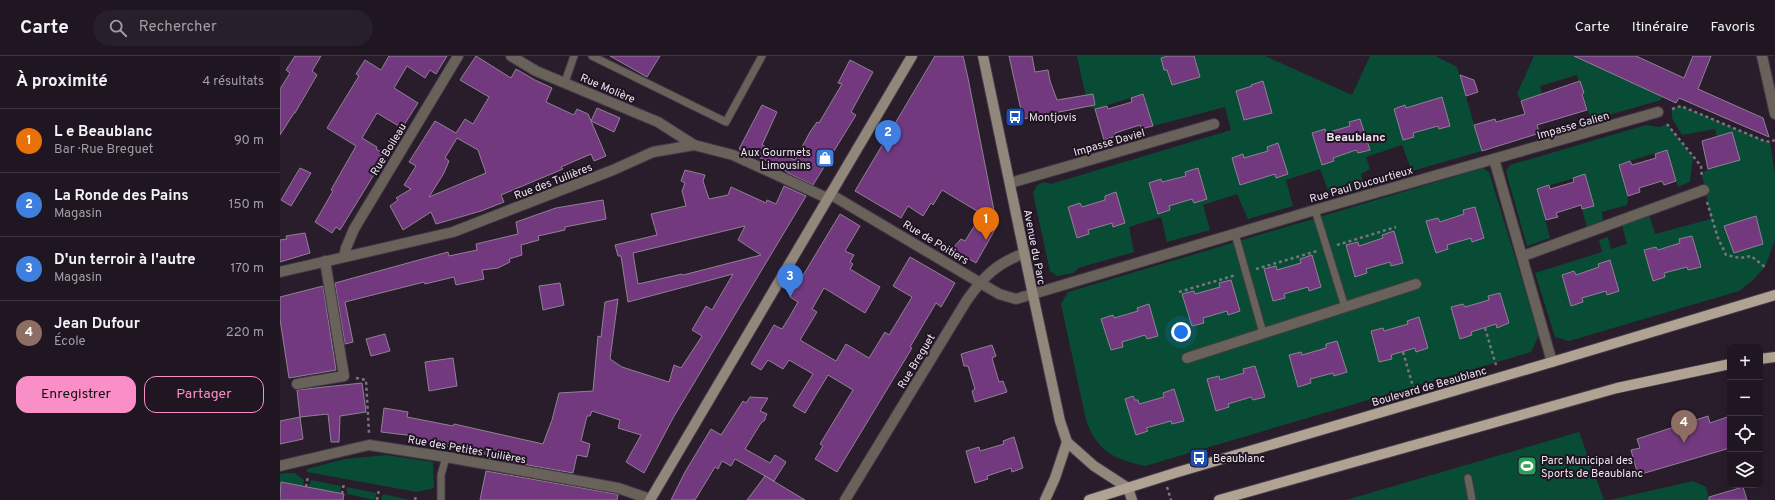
<!DOCTYPE html>
<html lang="fr">
<head>
<meta charset="utf-8">
<style>
	:root { --surface:#1f1621; --page:#271f2a; --text:#f1f3f6; --muted:#a19fa5; --line:#3c353f; --accent:#fa8fc7 }
	body { margin:0; font-family:Overpass,sans-serif; background:var(--page); color:var(--text) }
	.controls { position:absolute; right:12px; bottom:12px; display:grid; overflow:hidden; border-radius:8px; box-shadow:0 4px 16px #0002 }
	.controls button { width:36px; height:36px; display:grid; place-items:center; padding:0; border:0; border-bottom:1px solid var(--line); background:var(--surface); color:var(--text); font:20px sans-serif }
	.you { position:absolute; left:901px; top:276px; width:14px; height:14px; margin:-10px; border:3px solid #fff; border-radius:50%; background:#1a73e8; box-shadow:0 0 0 6px #1a73e833 }
	.badge { display:grid; place-items:center; width:26px; height:26px; border-radius:50%; background:var(--accent); color:#fff; font-size:13px; font-weight:700 }
	.pin { position:absolute; translate:-50% -33px; filter:drop-shadow(0 1px 2px #0008) }
	.pin::after { content:''; position:absolute; top:21px; width:14px; height:12px; background:inherit; clip-path:polygon(0 0,100% 0,50% 100%) }
	.list { margin:0; padding:0; list-style:none }
	h2 { display:flex; justify-content:space-between; align-items:center; height:52px; margin:0; padding:0 16px; font-size:17px }
	h2 small { font-size:13px; font-weight:400; color:var(--muted) }
	.list li { display:grid; grid-template-columns:26px 1fr auto; gap:12px; align-items:center; box-sizing:border-box; height:64px; padding:0 16px; border-top:1px solid var(--line) }
	.list b { display:block; font-size:15px; white-space:nowrap }
	.list p { margin:0; font-size:13px; white-space:nowrap; color:var(--muted) }
	.list em { font-size:13px; font-style:normal; color:var(--muted) }
	.actions { display:flex; gap:8px; padding:12px 16px }
	.actions a { flex:1; padding:9px 0; border:1px solid var(--accent); border-radius:12px; text-align:center; font-size:14px; color:var(--accent) }
	.actions .main { background:var(--accent); color:#111 }
	.icon { flex:none; width:22px; height:22px; fill:none; stroke:currentColor; stroke-width:2; stroke-linecap:round; stroke-linejoin:round }
	.map { position:relative; flex:none; width:1495px; height:444px; overflow:hidden }
	header { display:flex; align-items:center; gap:24px; box-sizing:border-box; height:56px; padding:0 20px; background:var(--surface); border-bottom:1px solid var(--line) }
	header strong { font-size:19px }
	nav { display:flex; gap:22px; margin-inline-start:auto; font-size:14px }
	.search { width:280px; height:36px; background:var(--page); display:flex; align-items:center; gap:10px; box-sizing:border-box; padding:0 14px; border-radius:22px; color:var(--muted); font-size:15px }
	main { display:flex }
	aside { flex:1; background:var(--surface) }
	.map>svg:first-child { display:block }
</style>
</head>
<body>
<header>
<strong>Carte</strong>
<div class="search"><svg class="icon" aria-label="search" viewBox="0 0 24 24"><circle cx="10" cy="10" r="6"/><path d="M15 15l6 6"/></svg>Rechercher</div>
<nav><a>Carte</a><a>Itinéraire</a><a>Favoris</a></nav>
</header>
<main>
<aside>
<h2>À proximité<small>4 résultats</small></h2>
<ul class="list">
<li><span class="badge" style="background:#e8710a">1</span><div><b>L e Beaublanc</b><p>Bar · Rue Breguet</p></div><em>90 m</em></li>
<li><span class="badge" style="background:#3f7fe0">2</span><div><b>La Ronde des Pains</b><p>Magasin</p></div><em>150 m</em></li>
<li><span class="badge" style="background:#3f7fe0">3</span><div><b>D'un terroir à l'autre</b><p>Magasin</p></div><em>170 m</em></li>
<li><span class="badge" style="background:#8d6e63">4</span><div><b>Jean Dufour</b><p>École</p></div><em>220 m</em></li>
</ul>
<div class="actions"><a class="main">Enregistrer</a><a>Partager</a></div>
</aside>
<div class="map">
<svg width="1495" height="444" viewBox="0 0 1495 444">
	<rect width="100%" height="100%" fill="#291d2c"/>
	<g fill="#094c35">
		<polygon points="797,0 985,0 1072,39 1090,0 1155,0 1177,11 1202,95 1132,115 1122,89 1086,101 1090,113 1081,118 1084,129 1050,139 1040,113 1006,124 1013,150 968,163 957,138 923,149 930,174 887,186 881,161 849,171 854,196 798,212 794,217 777,220 770,215 753,137 757,129 764,126 771,128 951,74 945,51 873,70 863,38 815,53 808,50"/>
		<polygon points="1254,0 1294,0 1382,40 1381,44 1311,64 1297,19 1260,30 1266,52 1250,42 1241,45 1237,38"/>
		<polygon points="1401,50 1482,84 1490,86 1495,119 1495,184 1485,211 1474,223 1459,235 1289,285 1275,281 1255,217 1322,196 1319,184 1328,181 1331,193 1347,188 1341,165 1368,155 1375,178 1431,163 1422,118 1428,113 1460,104 1457,92 1454,92 1437,81 1435,73 1402,79 1392,62 1392,53"/>
		<polygon points="1387,68 1413,101 1410,126 1398,131 1386,94 1339,108 1348,140 1347,149 1322,156 1323,165 1307,171 1302,153 1314,150 1305,119 1257,133 1270,182 1247,190 1228,123 1226,115 1230,109 1366,69 1379,71"/>
		<path d="M1203,112L1209,116L1259,279L1251,296L865,410C833,403 817,395 806,364L781,248L788,236Z"/>
		<polygon points="1299,376 1324,444 1066,444"/>
		<polygon points="106,399 153,406 154,432 137,436 27,416 27,413 65,403"/>
		<polygon points="4,417 15,417 24,424 23,430 2,426 0,433 0,418"/>
		<polygon points="31,424 61,430 60,437 29,431"/>
		<polygon points="1413,425 1426,431 1429,444 1330,444"/>
		<polygon points="67,431 96,437 95,444 67,438"/>
		<polygon points="103,438 130,444 101,444"/>
	</g>
	<g fill="#72397f" stroke="#908194" fill-rule="evenodd">
		<polygon points="15,0 41,0 32,15 37,19 15,57 14,57 0,79 0,33 10,17 6,14"/>
		<polygon points="109,0 167,0 156,18 150,14 145,22 127,10 114,32 138,47 122,72 97,57 82,82 97,91 96,93 106,99 60,174 56,171 52,177 35,166 53,135 51,134 76,90 47,72 79,20 76,18 85,4 101,14"/>
		<path d="M196,0L231,22L236,13L255,24L272,32L266,46L294,59L297,53L308,58L326,100L314,105L311,98L281,111L283,113L221,139L224,146L201,155L156,168L151,156L123,174L110,150L118,144L116,142L131,133L124,129L136,110L129,106L155,65L176,77L185,63L193,68L209,41L180,24ZM177,82L198,94L206,117L149,141L164,117L169,105L165,102Z"/>
		<polygon points="330,0 380,0 367,21"/>
		<polygon points="655,0 683,0 688,22 717,170 696,207 672,193 681,183 685,185 702,158 662,134 653,149 651,147 643,160 628,150 621,162 575,135"/>
		<polygon points="729,0 752,0 755,16 768,14 770,25 777,44 813,38 815,49 743,63"/>
		<polygon points="888,0 914,0 920,21 892,29 887,14 884,14 881,2"/>
		<polygon points="1294,0 1356,0 1404,22 1413,0 1431,0 1418,33 1483,62 1489,81 1399,42 1396,47"/>
		<polygon points="570,4 593,16 571,56 576,59 533,129 508,117 501,111 459,93 482,49 497,56 482,89 515,104 530,76 537,66 539,67 562,28 558,27"/>
		<polygon points="1180,19 1194,24 1198,36 1186,40"/>
		<polygon points="983,25 992,57 964,64 956,35 972,30 971,29"/>
		<polygon points="1300,25 1304,37 1302,38 1307,54 1257,69 1260,77 1202,95 1194,69 1215,63 1216,66 1245,58 1241,45"/>
		<polygon points="863,38 873,70 861,73 860,69 835,77 836,80 824,84 815,53 827,50 828,53 852,46 851,42"/>
		<polygon points="1162,41 1170,70 1159,73 1158,70 1133,77 1134,81 1123,84 1114,53 1125,49 1126,52"/>
		<polygon points="317,52 340,62 334,76 311,65"/>
		<polygon points="1080,63 1090,94 1078,97 1076,94 1053,102 1054,105 1042,109 1032,77 1045,73 1046,77 1070,70 1069,66"/>
		<polygon points="1452,76 1460,104 1428,113 1422,85"/>
		<polygon points="998,87 1008,118 996,122 995,118 960,129 952,102 963,98 964,102 988,95 987,91"/>
		<polygon points="1387,94 1396,125 1384,129 1382,125 1359,132 1360,136 1348,140 1339,109 1350,105 1352,109 1376,102 1375,98"/>
		<polygon points="20,112 31,117 11,150 1,144"/>
		<polygon points="918,112 927,143 914,147 912,143 889,150 890,154 878,158 869,127 881,123 882,126 906,120 905,116"/>
		<path d="M405,114L425,119L423,125L429,143L448,139L451,131L486,147L487,144L496,148L504,130L526,140L393,362L364,417L346,406L361,379L338,372L340,364L312,355L310,360H307L301,385L310,388L307,401L297,399L293,417L208,402L209,399L135,383V380L101,376L104,352L128,356L127,361L173,370L174,368L263,388L272,364L279,337L313,335L318,280L321,281L325,246L338,243L330,303L342,311L389,326L394,309L401,312L422,280L412,274L426,250L432,254L453,218L348,246L341,200H338L335,189L377,179L371,158L406,150L402,135L405,127L401,125ZM465,170L458,184L481,199L403,219L402,218L358,228L353,197Z"/>
		<polygon points="1305,118 1314,150 1302,153 1301,149 1276,157 1278,161 1266,164 1257,133 1269,129 1270,133 1294,126 1293,122"/>
		<polygon points="836,136 845,167 833,171 832,167 808,174 809,178 797,182 788,151 800,147 802,151 825,144 825,140"/>
		<polygon points="323,144 326,163 285,171 285,174 258,180 259,184 241,189 242,199 229,203 230,206 218,212 202,214 204,223 176,229 174,221 145,228 144,226 65,246 73,286 65,288 55,227 168,196 169,200 197,194 196,188 238,178 236,166 276,152"/>
		<polygon points="1195,151 1204,182 1192,186 1191,182 1167,189 1168,193 1156,197 1146,165 1158,162 1160,166 1184,158 1183,154"/>
		<polygon points="560,158 580,170 565,195 574,199 570,206 573,208 570,213 600,231 585,257 544,232 532,253 537,256 520,284 556,305 566,288 589,302 605,276 609,279 632,241 613,230 630,201 675,227 661,251 656,247 630,291 632,292 557,416 535,403 543,390 540,388 573,334 548,319 525,357 513,350 533,318 509,304 503,313 488,304 481,314 471,308 494,269 502,273 510,260 518,246 510,241"/>
		<polygon points="1476,160 1483,188 1454,197 1444,170"/>
		<polygon points="1114,175 1123,207 1111,210 1110,206 1086,213 1087,217 1075,221 1066,189 1078,186 1079,190 1103,182 1102,179"/>
		<polygon points="25,177 30,197 0,206 0,184 7,183 6,180"/>
		<polygon points="1412,180 1421,211 1408,214 1407,211 1384,217 1385,221 1373,225 1364,194 1376,191 1378,194 1400,187 1399,183"/>
		<polygon points="1032,199 1041,231 1029,235 1028,231 1004,238 1005,242 993,245 984,213 996,210 997,214 1021,207 1020,203"/>
		<polygon points="1330,204 1339,235 1327,239 1326,235 1302,242 1303,246 1291,250 1282,219 1294,215 1296,219 1319,211 1318,208"/>
		<polygon points="951,224 960,255 948,259 947,255 923,262 924,267 912,270 902,238 914,235 915,238 940,231 939,227"/>
		<polygon points="280,227 284,249 263,254 259,230"/>
		<polygon points="43,230 56,314 9,322 0,263 0,241"/>
		<polygon points="1220,237 1229,267 1217,272 1216,268 1191,276 1192,279 1180,283 1171,251 1183,248 1185,251 1209,244 1208,240"/>
		<polygon points="869,248 878,280 867,283 865,279 842,286 843,291 831,294 821,263 833,259 834,262 858,255 857,252"/>
		<polygon points="1139,261 1148,292 1136,296 1135,292 1111,299 1112,303 1099,306 1091,275 1103,272 1104,275 1128,268 1127,265"/>
		<polygon points="105,278 110,295 91,300 86,283"/>
		<polygon points="1057,285 1067,316 1054,320 1053,317 1030,323 1031,327 1018,331 1009,299 1021,296 1022,299 1046,292 1046,288"/>
		<polygon points="712,289 716,300 712,302 719,326 723,325 727,336 695,346 692,335 695,333 688,310 684,310 681,298"/>
		<polygon points="173,302 177,330 149,335 145,306"/>
		<polygon points="975,310 985,341 973,344 971,341 948,348 949,351 936,355 927,323 939,320 940,324 964,317 963,313"/>
		<polygon points="82,327 86,356 60,360 59,386 51,386 48,358 20,361 17,334"/>
		<polygon points="894,333 904,365 892,368 891,365 866,372 868,375 856,379 845,343 853,340 855,344 858,344 859,348 884,341 883,337"/>
		<polygon points="470,341 488,342 480,355 487,358 485,362 485,364 481,367 465,393 490,407 495,399 506,406 494,425 455,403 451,410 442,405 438,413 435,411 415,444 391,444 405,416 431,373 441,379 463,345 466,347"/>
		<polygon points="1428,360 1430,367 1450,360 1450,392 1358,419 1351,394 1360,392 1357,383"/>
		<polygon points="20,361 23,383 0,388 0,365"/>
		<polygon points="734,381 743,412 732,416 731,412 707,420 708,423 695,427 686,395 699,391 700,395 724,388 723,385"/>
		<polygon points="206,415 336,438 338,439 337,444 200,444"/>
		<polygon points="485,420 525,444 467,444"/>
		<polygon points="1,426 64,438 63,444 0,444"/>
		<polygon points="1463,431 1467,444 1429,444 1429,441"/>
	</g>
	<g fill="none" stroke-linecap="round" stroke-linejoin="round">
		<g stroke="#443947" stroke-width="9">
			<g id="service">
				<polyline points="312,0 446,66 482,0"/>
				<polyline points="285,26 294,0"/>
				<polyline points="1035,154 1065,251"/>
				<polyline points="955,178 983,277"/>
				<polyline points="1188,422 1192,444"/>
				<polyline points="161,444 161,419 166,401"/>
			</g>
		</g>
		<g stroke="#443947" stroke-width="12">
			<g id="minor">
				<polyline points="231,0 256,15 378,66 414,89"/>
				<polyline points="1482,0 1495,58"/>
				<polyline points="1214,103 1272,306"/>
				<polyline points="730,127 934,68"/>
				<polyline points="550,138 719,238 736,243 1035,154 1378,56"/>
				<polyline points="1243,200 1424,134"/>
				<polyline points="64,201 66,192 74,173 178,0"/>
				<polyline points="0,216 173,176 333,114 373,96 414,89 453,99 547,142"/>
				<polyline points="907,302 1136,228"/>
				<polyline points="17,328 64,320 45,205"/>
				<polyline points="0,410 89,389 166,401 338,432 370,443"/>
				<path d="M565,444L687,244C704,220 717,207 745,197"/>
			</g>
		</g>
		<g stroke="#443947" stroke-width="12">
			<g id="secondary">
				<polyline points="703,0 753,239 780,365 787,386 814,410 848,432 852,444"/>
				<polyline points="370,444 632,0"/>
				<polyline points="765,444 775,422 787,386"/>
			</g>
		</g>
		<g stroke="#443947" stroke-width="12">
			<g id="primary">
				<polyline points="1480,303 1495,301"/>
				<polyline points="809,444 898,416 1272,306 1495,239"/>
				<polyline points="939,444 1337,332 1450,308"/>
			</g>
		</g>
		<g stroke="#7d7380" stroke-width="2.5" stroke-dasharray="3 3" stroke-linecap="butt">
			<polyline points="1392,53 1401,50 1482,84 1490,86 1495,84"/>
			<polyline points="1387,68 1421,110 1422,122"/>
			<polyline points="1427,146 1438,182 1446,199 1460,202 1471,200 1485,211"/>
			<polyline points="1057,189 1116,171"/>
			<polyline points="976,213 1037,195"/>
			<polyline points="899,236 956,219"/>
			<polyline points="1205,272 1216,309"/>
			<polyline points="1123,296 1134,334"/>
			<polyline points="76,322 86,324 89,377"/>
			<polyline points="26,431 28,420"/>
			<polyline points="887,431 891,444"/>
			<polyline points="62,438 64,427"/>
			<polyline points="97,444 99,433"/>
			<polyline points="135,444 136,440"/>
		</g>
		<use href="#service" stroke="#69625a" stroke-width="7"/>
		<use href="#minor" stroke="#69625a" stroke-width="10"/>
		<use href="#secondary" stroke="#91877a" stroke-width="10"/>
		<use href="#primary" stroke="#b0a393" stroke-width="10"/>
	</g>
	<defs>
		<g id="bus-square" transform="scale(1)"><rect x="-9" y="-9" width="18" height="18" rx="4" fill="#1a4fb4" stroke="#1f1422"/><path d="M-5-6H5V4H4V6H2V4H-2V6H-4V4H-5ZM-3.5-4V0h7V-4ZM-3.5 1.2v1.5H-2V1.2ZM2 1.2v1.5H3.5V1.2Z" fill="#fff"/></g>
		<g id="shop-square" transform="scale(1)"><rect x="-9" y="-9" width="18" height="18" rx="4" fill="#3f7fe0" stroke="#1f1422"/><path d="M-5-2.5h2.3a2.7 3.5 0 0 1 5.4 0H5L5.5 6h-11ZM-1.5-2.5h3a1.5 2.3 0 0 0-3 0Z" fill="#fff"/></g>
		<g id="stadium-square" transform="scale(1)"><rect x="-9" y="-9" width="18" height="18" rx="4" fill="#2e9e5b" stroke="#1f1422"/><path d="M0-5a6.5 5 0 1 0 0 10a6.5 5 0 1 0 0-10ZM-3.5-1.8h7v3.6h-7Z" fill="#fff"/></g>
	</defs>
	<g fill-rule="evenodd">
		<use href="#bus-square" x="735" y="61"/>
		<use href="#shop-square" x="545" y="102"/>
		<use href="#bus-square" x="919" y="402"/>
		<use href="#stadium-square" x="1247" y="410"/>
	</g>
	<g text-anchor="middle" stroke-width="4" stroke-linejoin="round" paint-order="stroke">
		<g font-size="11" fill="#ede5ef" stroke="#1f1422">
			<text transform="translate(328 32) rotate(23)" y="4">Rue Molière</text>
			<text transform="translate(1293 69) rotate(-16)" y="4">Impasse Galien</text>
			<text transform="translate(829 86) rotate(-16)" y="4">Impasse Daviel</text>
			<text transform="translate(108 93) rotate(-59)" y="4">Rue Boileau</text>
			<text transform="translate(273 125) rotate(-21)" y="4">Rue des Tuilières</text>
			<text transform="translate(1081 128) rotate(-16)" y="4">Rue Paul Ducourtieux</text>
			<text transform="translate(656 186) rotate(31)" y="4">Rue de Poitiers</text>
			<text transform="translate(755 191) rotate(79)" y="4">Avenue du Parc</text>
			<text transform="translate(636 305) rotate(-59)" y="4">Rue Breguet</text>
			<text transform="translate(1149 330) rotate(-16)" y="4">Boulevard de Beaublanc</text>
			<text transform="translate(187 393) rotate(10)" y="4">Rue des Petites Tuilières</text>
		</g>
		<g font-size="11" fill="#ede5ef" stroke="#1f1422" text-anchor="start">
			<text x="749" y="65">Montjovis</text>
			<text x="531" y="100" text-anchor="end">Aux Gourmets<tspan x="531" dy="13">Limousins</tspan></text>
			<text x="933" y="406">Beaublanc</text>
			<text x="1261" y="408">Parc Municipal des<tspan x="1261" dy="13">Sports de Beaublanc</tspan></text>
		</g>
		<g font-size="12" font-weight="bold" fill="#ede5ef" stroke="#1f1422">
			<text x="1076" y="85">Beaublanc</text>
		</g>
	</g>
</svg>
<div class="controls">
<button>+</button>
<button>−</button>
<button><svg class="icon" aria-label="locate" viewBox="0 0 24 24"><circle cx="12" cy="12" r="6"/><path d="M12 2v4M12 18v4M2 12h4M18 12h4"/></svg></button>
<button><svg class="icon" aria-label="layers" viewBox="0 0 24 24"><path d="M12 4l9 5-9 5-9-5zM3 14l9 5 9-5"/></svg></button>
</div>
<div class="you"></div>
<div class="pin badge" style="left:706px;top:184px;background:#e8710a">1</div>
<div class="pin badge" style="left:608px;top:97px;background:#3f7fe0">2</div>
<div class="pin badge" style="left:510px;top:241px;background:#3f7fe0">3</div>
<div class="pin badge" style="left:1404px;top:387px;background:#8d6e63">4</div>
</div>
</main>
</body>
</html>
